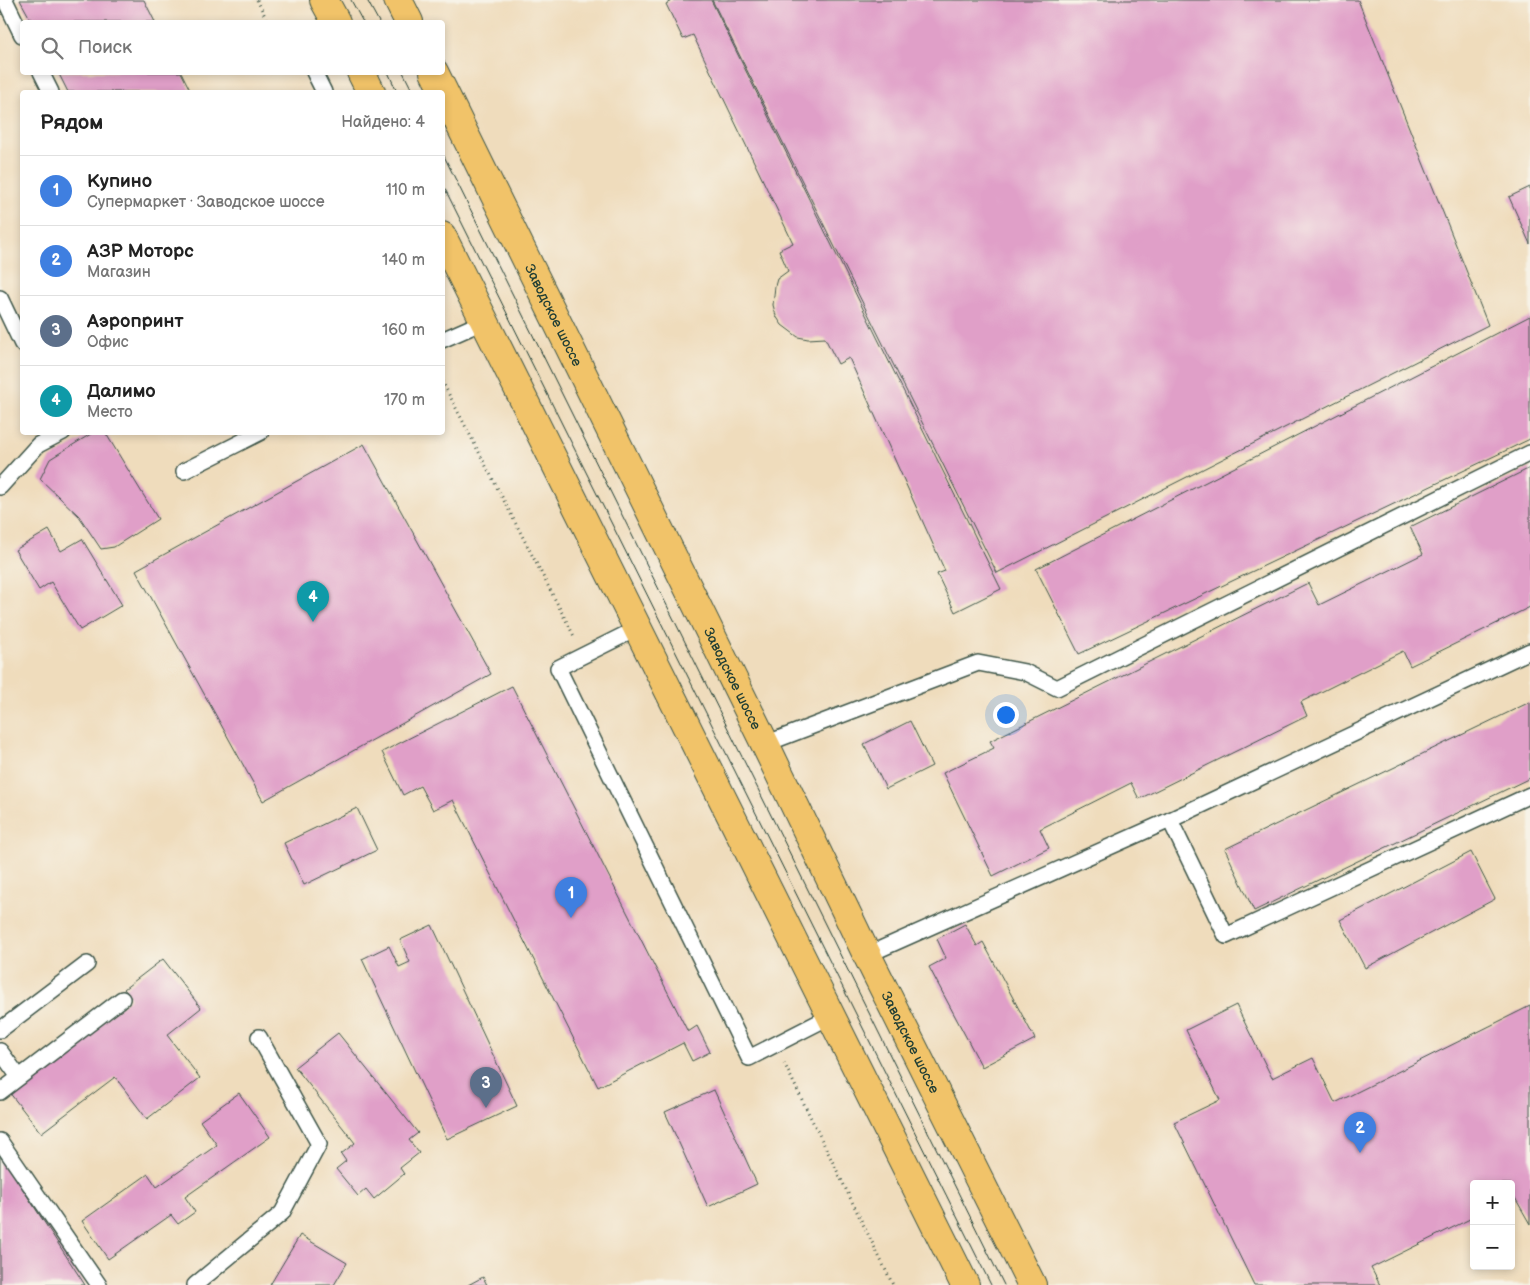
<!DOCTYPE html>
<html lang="ru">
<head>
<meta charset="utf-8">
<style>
	:root { --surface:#fff; --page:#f6f6f6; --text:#222; --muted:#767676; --line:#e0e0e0; --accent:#1a73e8 }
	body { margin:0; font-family:"Balsamiq Sans",sans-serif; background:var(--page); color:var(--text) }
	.controls { position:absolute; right:15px; bottom:15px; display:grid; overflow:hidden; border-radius:5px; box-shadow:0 2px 8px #0003 }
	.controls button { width:45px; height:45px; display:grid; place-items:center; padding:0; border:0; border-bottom:1px solid var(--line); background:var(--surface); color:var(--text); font:25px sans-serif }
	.you { position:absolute; left:1005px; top:714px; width:18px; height:18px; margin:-12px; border:4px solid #fff; border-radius:50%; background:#1a73e8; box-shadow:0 0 0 8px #1a73e833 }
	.badge { display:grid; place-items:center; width:32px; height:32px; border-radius:50%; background:var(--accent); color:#fff; font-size:16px; font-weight:700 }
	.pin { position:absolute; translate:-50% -41px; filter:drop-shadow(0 1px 2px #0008) }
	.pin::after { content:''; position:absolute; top:26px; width:18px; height:15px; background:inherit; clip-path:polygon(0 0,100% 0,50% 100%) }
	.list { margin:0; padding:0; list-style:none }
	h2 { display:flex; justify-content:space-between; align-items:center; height:65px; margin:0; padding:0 20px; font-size:21px }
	h2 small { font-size:16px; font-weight:400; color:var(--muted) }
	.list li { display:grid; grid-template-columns:32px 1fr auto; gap:15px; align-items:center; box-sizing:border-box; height:70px; padding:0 20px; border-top:1px solid var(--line) }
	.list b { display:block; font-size:19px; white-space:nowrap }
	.list p { margin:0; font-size:16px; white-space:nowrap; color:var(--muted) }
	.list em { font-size:16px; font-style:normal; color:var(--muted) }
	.icon { flex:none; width:28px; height:28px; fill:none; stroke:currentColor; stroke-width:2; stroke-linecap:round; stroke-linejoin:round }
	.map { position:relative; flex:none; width:1530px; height:1285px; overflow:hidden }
	.search { position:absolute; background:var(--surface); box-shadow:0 2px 8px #0003; left:20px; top:20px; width:425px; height:55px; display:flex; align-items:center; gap:12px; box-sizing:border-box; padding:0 18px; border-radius:5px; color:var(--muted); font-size:19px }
	.panel { position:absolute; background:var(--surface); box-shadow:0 2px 8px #0003; left:20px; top:90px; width:425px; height:345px; border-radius:5px }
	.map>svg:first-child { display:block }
</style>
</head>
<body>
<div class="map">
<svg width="1530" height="1285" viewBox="0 0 1530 1285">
	<rect width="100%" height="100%" fill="#f7f3e8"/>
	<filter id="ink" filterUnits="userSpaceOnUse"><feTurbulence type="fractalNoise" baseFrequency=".02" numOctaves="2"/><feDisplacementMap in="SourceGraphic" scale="10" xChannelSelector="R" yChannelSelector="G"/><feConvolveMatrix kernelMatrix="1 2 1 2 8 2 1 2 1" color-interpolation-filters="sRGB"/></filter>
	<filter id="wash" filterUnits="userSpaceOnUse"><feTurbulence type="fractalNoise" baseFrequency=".0096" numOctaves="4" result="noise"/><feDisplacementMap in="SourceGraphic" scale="20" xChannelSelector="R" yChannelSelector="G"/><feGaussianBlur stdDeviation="1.12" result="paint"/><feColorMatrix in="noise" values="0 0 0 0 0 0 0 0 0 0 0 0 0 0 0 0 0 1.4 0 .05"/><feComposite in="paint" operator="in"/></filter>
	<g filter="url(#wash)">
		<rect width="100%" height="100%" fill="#efdcbc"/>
		<g id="blocks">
			<g fill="#e09fc8">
				<polygon points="20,0 144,0 155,22 32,22"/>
				<polygon points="673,0 711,0 1001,589 955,612 937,574 945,571 849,358 838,364 825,338 808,339 798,337 782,325 776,316 773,305 775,286 777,279 788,271 779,250 793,243 693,35 683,39 666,4"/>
				<polygon points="712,0 1358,0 1488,325 997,573"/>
				<polygon points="58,72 181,72 191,92 68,92"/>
				<polygon points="1530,187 1530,244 1509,197"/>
				<polygon points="1530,316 1530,439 1079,654 1036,569"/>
				<polygon points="94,432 105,432 158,519 114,547 101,549 79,516 40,479 50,459"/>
				<polygon points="364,444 491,674 263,801 136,570"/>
				<polygon points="1530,468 1530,607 1410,666 1403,651 1301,702 1307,716 1139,799 1131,783 1040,829 1049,848 993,876 943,773 994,748 990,741 1308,583 1319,605 1423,554 1410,527"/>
				<polygon points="49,530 61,551 82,539 122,605 80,630 51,582 39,590 15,550"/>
				<polygon points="512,686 688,1032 697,1026 710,1052 692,1061 683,1043 598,1087 453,800 433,810 420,786 403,795 382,752"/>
				<polygon points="1530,702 1530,778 1254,911 1225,849"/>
				<polygon points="910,721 932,766 886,789 864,744"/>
				<polygon points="357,808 377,850 304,885 284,843"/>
				<polygon points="1471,852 1495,899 1365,968 1340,920"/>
				<polygon points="965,924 977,946 983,942 1035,1039 982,1067 929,967 946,958 937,939"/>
				<polygon points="432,925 517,1106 447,1139 362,959 389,946 399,967 410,962 400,940"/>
				<polygon points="163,959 201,1008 167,1035 200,1078 147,1119 115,1077 41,1133 9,1092 131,998 124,989"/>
				<polygon points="1236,1005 1272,1078 1313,1058 1335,1103 1530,1006 1530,1224 1514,1196 1511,1198 1511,1184 1474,1184 1474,1217 1371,1268 1380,1285 1254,1285 1174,1122 1220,1100 1186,1030"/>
				<polygon points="338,1033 418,1133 409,1140 419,1153 400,1168 404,1174 374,1199 366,1189 358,1196 336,1169 346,1161 341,1154 355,1143 295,1067"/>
				<polygon points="714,1090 757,1184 708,1207 665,1112"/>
				<polygon points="239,1093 270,1137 185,1197 195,1212 178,1224 171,1215 108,1259 82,1221 148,1174 157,1187 217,1145 200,1121"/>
				<polygon points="0,1154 85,1285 0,1285"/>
				<polygon points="300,1235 347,1263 334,1285 270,1285"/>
				<polygon points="483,1277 487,1285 468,1285"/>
			</g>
		</g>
	</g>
	<g filter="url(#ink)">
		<use href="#blocks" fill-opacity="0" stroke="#3e5548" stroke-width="1"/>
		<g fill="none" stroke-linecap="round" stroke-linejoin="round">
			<g stroke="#3e5548" stroke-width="18">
				<g id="lane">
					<polyline points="5,0 22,35"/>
					<polyline points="41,72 51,92"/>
					<polyline points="314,72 324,92"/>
					<polyline points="0,298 22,344"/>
					<polyline points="442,340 485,321"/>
					<polyline points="184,471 261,432"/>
					<polyline points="0,487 38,445 63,432"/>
					<polyline points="638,628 558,668 749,1058 831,1016"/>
					<polyline points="765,744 978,663 1025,672 1057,688 1530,453"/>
					<polyline points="1170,820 1226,936 1530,795"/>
					<polyline points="867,955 1170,820 1530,651"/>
					<polyline points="0,1030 87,964"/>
					<polyline points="0,1051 19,1077"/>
					<polyline points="0,1092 122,999"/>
					<polyline points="0,1141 99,1285"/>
					<polyline points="195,1285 282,1213 319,1144 259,1037"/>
				</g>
			</g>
			<g stroke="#3e5548" stroke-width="30">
				<g id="primary">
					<polyline points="324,0 336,22"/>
					<polyline points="398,0 409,22"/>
					<polyline points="361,72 371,92"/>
					<path id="s1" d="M434,72L765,744L867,955L1032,1285"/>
					<polyline points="442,236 965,1285"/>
				</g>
			</g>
			<g stroke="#3e5548" stroke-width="3" stroke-dasharray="1 4" stroke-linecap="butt">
				<polyline points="257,0 268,22"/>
				<polyline points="442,381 574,636"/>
				<polyline points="784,1063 893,1285"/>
			</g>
			<use href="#lane" stroke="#fff" stroke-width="15"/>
			<use href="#primary" stroke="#f1c369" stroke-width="28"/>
			<g stroke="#1f3d34" stroke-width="1">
				<polyline points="351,0 363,22"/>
				<polyline points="367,0 379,22"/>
				<polyline points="388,72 397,92"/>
				<polyline points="403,72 413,92"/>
				<polyline points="442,152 1004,1285"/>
				<polyline points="442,183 991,1285"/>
			</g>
		</g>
	</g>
	<g text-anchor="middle" stroke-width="5" stroke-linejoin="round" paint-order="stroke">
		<g font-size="14" fill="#1f3d34" stroke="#f7f3e8">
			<text dy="5" stroke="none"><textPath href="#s1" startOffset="271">Заводское шоссе</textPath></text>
			<text dy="5" stroke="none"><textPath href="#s1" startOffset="676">Заводское шоссе</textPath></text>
			<text dy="5" stroke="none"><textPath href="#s1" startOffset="1081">Заводское шоссе</textPath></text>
		</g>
	</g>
</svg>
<div class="controls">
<button>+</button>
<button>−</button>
</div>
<div class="you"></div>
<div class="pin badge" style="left:571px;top:918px;background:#3f7fe0">1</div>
<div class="pin badge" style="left:1360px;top:1153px;background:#3f7fe0">2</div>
<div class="pin badge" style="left:486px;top:1108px;background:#5c6f8a">3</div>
<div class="pin badge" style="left:313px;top:622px;background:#0f9aa8">4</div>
<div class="search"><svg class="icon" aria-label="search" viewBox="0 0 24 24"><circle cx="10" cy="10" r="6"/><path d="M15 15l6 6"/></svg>Поиск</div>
<section class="panel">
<h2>Рядом<small>Найдено: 4</small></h2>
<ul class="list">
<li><span class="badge" style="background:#3f7fe0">1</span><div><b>Купино</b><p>Супермаркет · Заводское шоссе</p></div><em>110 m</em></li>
<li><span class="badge" style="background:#3f7fe0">2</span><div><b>АЗР Моторс</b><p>Магазин</p></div><em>140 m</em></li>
<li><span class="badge" style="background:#5c6f8a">3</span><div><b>Аэропринт</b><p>Офис</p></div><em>160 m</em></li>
<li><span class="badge" style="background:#0f9aa8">4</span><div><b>Далимо</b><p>Место</p></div><em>170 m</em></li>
</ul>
</section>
</div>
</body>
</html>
